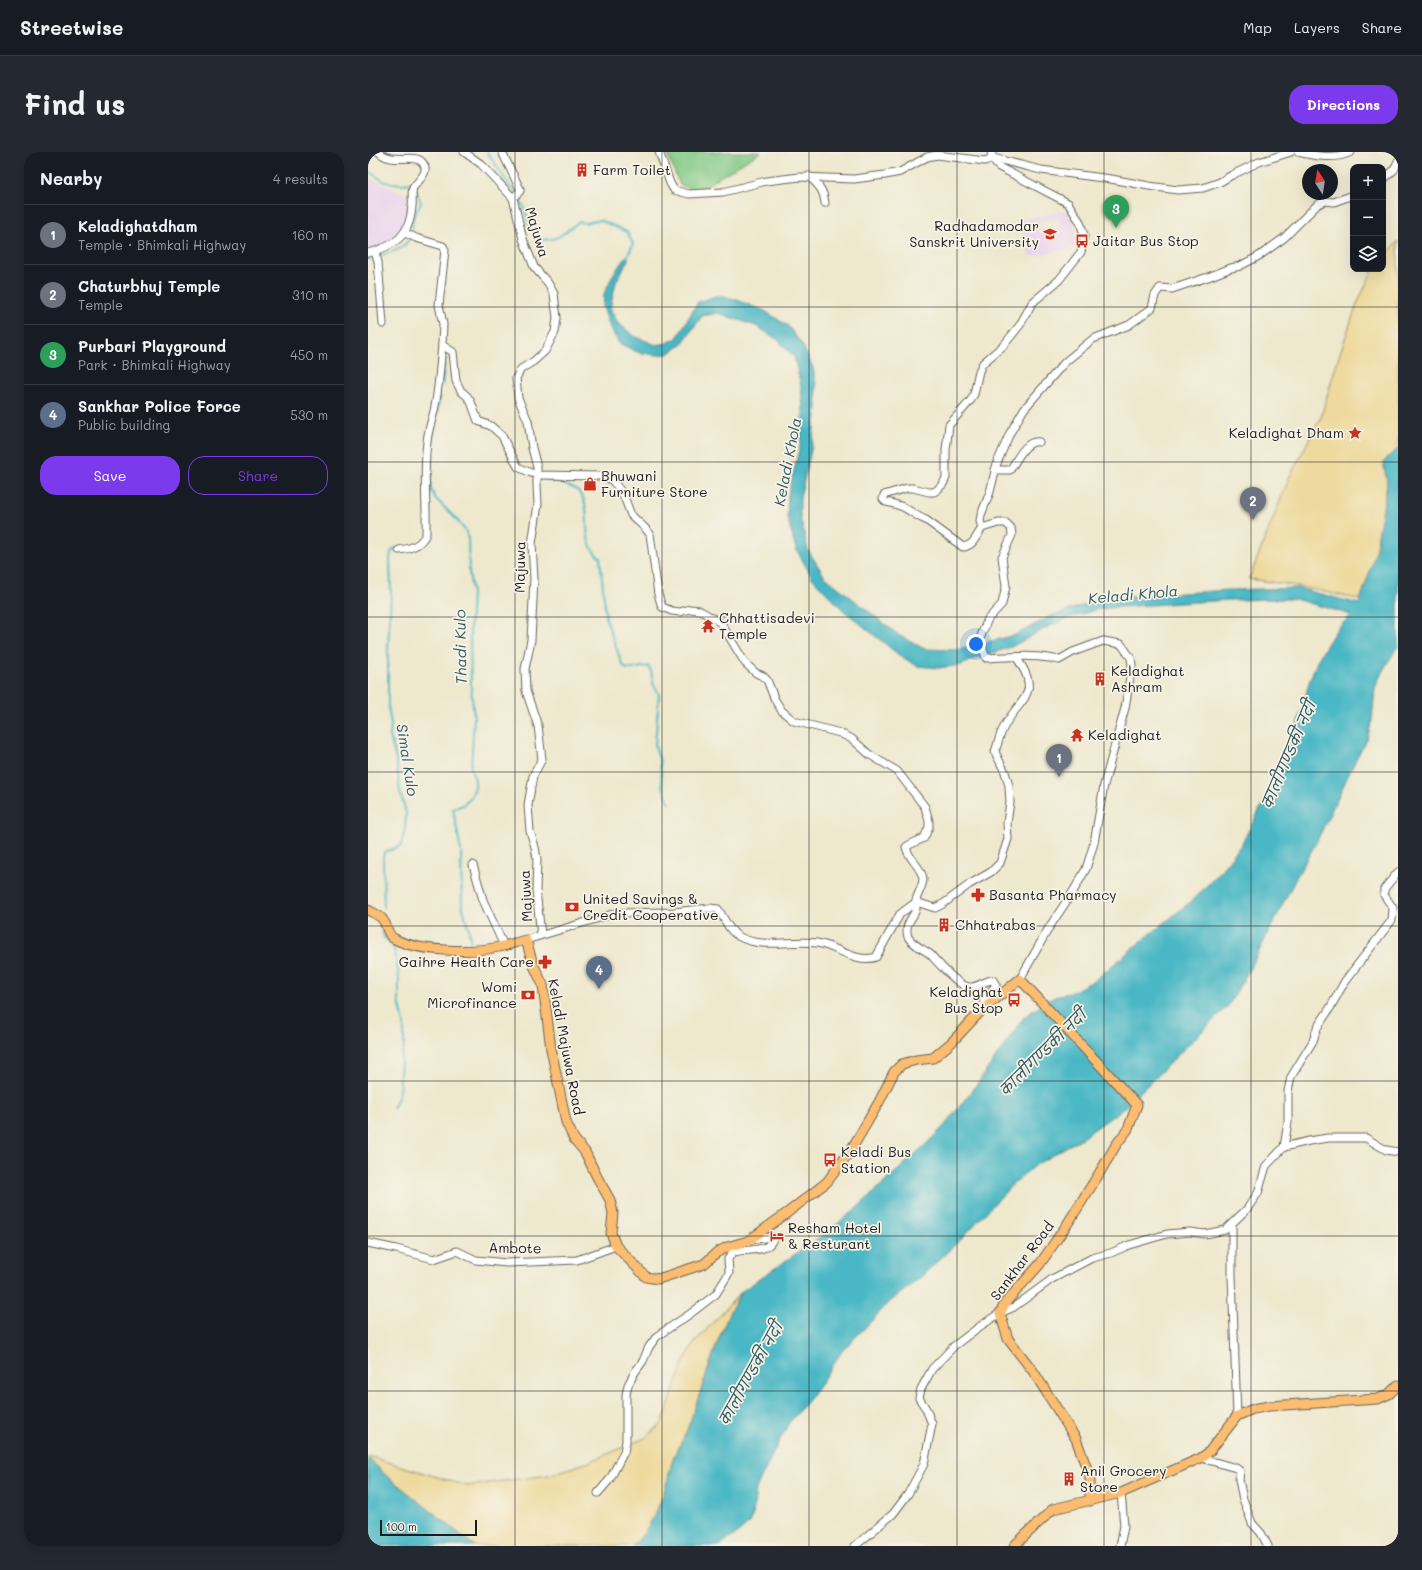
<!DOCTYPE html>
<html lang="en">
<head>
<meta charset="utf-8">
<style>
	:root { --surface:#171b24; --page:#242831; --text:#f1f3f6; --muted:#9ea1a6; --line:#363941; --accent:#7c3aed }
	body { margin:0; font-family:Mali,"Playpen Sans Deva",sans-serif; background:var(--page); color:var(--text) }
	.controls { position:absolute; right:12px; top:12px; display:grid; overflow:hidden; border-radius:8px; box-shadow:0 4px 16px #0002 }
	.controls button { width:36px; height:36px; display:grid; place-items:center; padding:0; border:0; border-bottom:1px solid var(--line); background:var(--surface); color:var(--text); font:20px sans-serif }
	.compass { position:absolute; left:934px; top:12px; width:36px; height:36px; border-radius:50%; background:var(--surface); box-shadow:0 4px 16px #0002; rotate:348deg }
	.scale { position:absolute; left:12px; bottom:10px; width:97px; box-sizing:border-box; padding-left:4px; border:2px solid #1c1c1c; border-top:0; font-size:11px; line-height:14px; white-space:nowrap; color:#1c1c1c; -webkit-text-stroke:3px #f7f3e8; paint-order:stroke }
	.you { position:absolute; left:608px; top:492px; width:14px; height:14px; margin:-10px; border:3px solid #fff; border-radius:50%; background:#1a73e8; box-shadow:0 0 0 6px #1a73e833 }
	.badge { display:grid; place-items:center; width:26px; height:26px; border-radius:50%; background:var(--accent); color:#fff; font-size:13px; font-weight:700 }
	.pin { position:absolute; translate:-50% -33px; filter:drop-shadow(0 1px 2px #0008) }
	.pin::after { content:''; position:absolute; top:21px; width:14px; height:12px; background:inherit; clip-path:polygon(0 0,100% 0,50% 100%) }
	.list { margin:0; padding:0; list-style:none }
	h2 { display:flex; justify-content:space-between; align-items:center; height:52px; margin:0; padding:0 16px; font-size:17px }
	h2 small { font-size:13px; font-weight:400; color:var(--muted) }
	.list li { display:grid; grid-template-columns:26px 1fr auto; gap:12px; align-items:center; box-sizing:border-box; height:60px; padding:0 16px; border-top:1px solid var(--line) }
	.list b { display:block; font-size:15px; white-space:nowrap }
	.list p { margin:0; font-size:13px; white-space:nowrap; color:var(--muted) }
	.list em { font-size:13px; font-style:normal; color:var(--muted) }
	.actions { display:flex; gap:8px; padding:12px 16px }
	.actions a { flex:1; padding:9px 0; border:1px solid var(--accent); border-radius:16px; text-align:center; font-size:14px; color:var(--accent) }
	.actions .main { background:var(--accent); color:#fff }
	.icon { flex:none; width:22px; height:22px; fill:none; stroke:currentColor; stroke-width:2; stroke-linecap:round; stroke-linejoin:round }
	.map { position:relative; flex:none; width:1030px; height:1394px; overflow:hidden; border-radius:16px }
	header { display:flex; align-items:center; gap:24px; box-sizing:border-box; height:56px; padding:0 20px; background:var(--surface); border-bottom:1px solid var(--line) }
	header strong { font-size:19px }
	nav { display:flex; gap:22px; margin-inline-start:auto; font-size:14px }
	.intro { display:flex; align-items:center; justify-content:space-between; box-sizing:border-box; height:96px; padding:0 24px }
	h1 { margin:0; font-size:28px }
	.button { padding:10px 18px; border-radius:16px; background:var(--accent); color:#fff; font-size:14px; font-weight:700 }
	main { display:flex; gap:24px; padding:0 24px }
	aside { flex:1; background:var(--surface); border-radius:16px; box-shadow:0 4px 16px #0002 }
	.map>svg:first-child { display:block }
</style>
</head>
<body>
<header>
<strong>Streetwise</strong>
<nav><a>Map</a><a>Layers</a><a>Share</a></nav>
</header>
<div class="intro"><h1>Find us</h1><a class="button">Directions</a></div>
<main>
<aside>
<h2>Nearby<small>4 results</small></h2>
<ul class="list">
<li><span class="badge" style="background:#6b7280">1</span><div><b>Keladighatdham</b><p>Temple · Bhimkali Highway</p></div><em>160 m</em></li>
<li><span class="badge" style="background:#6b7280">2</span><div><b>Chaturbhuj Temple</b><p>Temple</p></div><em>310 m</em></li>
<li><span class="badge" style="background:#2e9e5b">3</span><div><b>Purbari Playground</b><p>Park · Bhimkali Highway</p></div><em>450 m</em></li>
<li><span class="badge" style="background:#5c6f8a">4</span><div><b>Sankhar Police Force</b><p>Public building</p></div><em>530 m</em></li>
</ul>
<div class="actions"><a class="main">Save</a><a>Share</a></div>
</aside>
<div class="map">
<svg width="1030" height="1394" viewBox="0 0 1030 1394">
	<rect width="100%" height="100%" fill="#f7f3e8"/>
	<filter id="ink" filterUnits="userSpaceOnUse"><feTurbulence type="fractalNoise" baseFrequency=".025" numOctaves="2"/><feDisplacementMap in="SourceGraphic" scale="8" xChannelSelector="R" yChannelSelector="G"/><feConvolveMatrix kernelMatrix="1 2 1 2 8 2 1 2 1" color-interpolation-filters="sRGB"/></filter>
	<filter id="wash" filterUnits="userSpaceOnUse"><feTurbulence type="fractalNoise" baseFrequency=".012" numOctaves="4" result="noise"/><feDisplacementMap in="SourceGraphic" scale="16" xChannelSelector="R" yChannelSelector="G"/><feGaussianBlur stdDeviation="0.9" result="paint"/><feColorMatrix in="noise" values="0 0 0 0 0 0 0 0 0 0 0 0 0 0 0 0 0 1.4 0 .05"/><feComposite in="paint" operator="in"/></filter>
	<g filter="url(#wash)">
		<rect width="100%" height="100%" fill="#eee8cd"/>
		<g fill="#e9d2ed" fill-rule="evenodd">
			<polygon points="0,26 42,44 42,54 36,77 29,88 0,100"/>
			<path d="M703,58L710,95L661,105L653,68ZM691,67L692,74L666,78L665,70Z"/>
		</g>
		<polygon fill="#83c985" stroke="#507250" points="298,0 393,0 329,39 312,33"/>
		<g fill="#eeda9e" stroke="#857b5d">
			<polygon points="1030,89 1030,297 1019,306 1016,316 1019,328 1018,339 1007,402 994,448 930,434 881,427 922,324 953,265 969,210 989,152 1004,120 1006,117 1015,117 1015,107"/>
			<path d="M374,1139C347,1182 337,1233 318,1280C315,1289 308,1297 305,1307C301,1318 300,1331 295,1342C289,1361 279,1379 265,1394H107L20,1325L0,1306V1304L99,1334L181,1323L221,1310L277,1286L294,1272L316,1209L327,1190Z"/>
		</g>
		<g fill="#4ab7c5" stroke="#336a70">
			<polygon points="257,105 260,106 260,108 248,130 242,156 249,170 266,184 288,193 299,191 309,186 330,150 348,144 364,146 397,159 420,174 435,194 445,216 448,232 449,257 443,298 432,346 432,364 440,398 457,425 532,484 557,497 589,498 647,483 683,464 731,448 768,444 860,438 930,436 991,452 1007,402 1018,339 1019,328 1016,316 1016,311 1019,306 1030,297 1030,494 1014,520 1007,536 1004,568 999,587 989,605 948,691 929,724 884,813 860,854 756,956 714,986 666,1014 644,1033 591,1089 553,1125 522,1150 474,1199 449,1237 421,1271 412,1287 388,1337 385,1363 380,1372 370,1381 351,1394 265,1394 275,1383 289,1359 296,1341 306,1304 318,1281 348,1195 362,1159 374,1139 462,1078 491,1054 556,994 577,973 609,932 656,865 679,849 691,843 702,841 727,828 765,796 826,747 850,722 873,693 913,617 933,560 942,527 950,507 968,478 983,463 927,447 860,448 751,455 727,458 704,465 680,475 643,495 619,503 610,505 593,513 571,516 549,514 531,503 475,458 445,427 428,397 419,365 420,342 432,294 435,259 433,234 426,205 410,188 388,174 350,161 334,164 313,193 300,202 287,203 269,200 251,191 242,176 235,155 236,142 245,123"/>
			<polygon points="0,1306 20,1325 107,1394 0,1394"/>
		</g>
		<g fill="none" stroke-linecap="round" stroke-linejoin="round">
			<g stroke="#4ab7c5" stroke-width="2">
				<path d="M119,0L156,55L162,74L169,87C193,90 193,81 211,70L217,71L232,68L259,80L265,92L258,108"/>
				<polyline points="0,19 17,30 34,32 45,31"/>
				<path d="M0,107C16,102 38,100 44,81C45,77 44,72 45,68C46,62 50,57 53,51L48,36"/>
				<polyline points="74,233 78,200"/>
				<polyline points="72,245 62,304 63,337 68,347 89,368 99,381 100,388 101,419 104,441 102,481 103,534 106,566 103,617 107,628 107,636 102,647 95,653 85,657 93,699 94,753 101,778 103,793"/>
				<path d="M177,327C184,328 191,330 198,333C202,335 209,337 211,340C227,359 209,387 232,406L238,467L254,512L257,516L263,517L280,514L283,519L285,531L291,542L287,594L292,610L294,633L302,652"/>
				<polyline points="61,348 62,338"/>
				<polyline points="49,395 51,396 59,388"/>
				<polyline points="16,756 15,704 17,700 33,694 37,677 38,661 32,640 28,607 22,584 23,572 20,554 20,497 23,441 22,406 24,398 29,396"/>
				<polyline points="12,772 16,785 24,792 27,801 31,825 31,849 36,871 36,895 33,908 31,944 25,956"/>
			</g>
		</g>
	</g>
	<g filter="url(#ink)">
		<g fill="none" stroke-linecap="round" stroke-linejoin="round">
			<g stroke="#66635a" stroke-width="9">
				<g id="minor">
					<polyline points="96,0 113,12 145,46"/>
					<polyline points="134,0 152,37 152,39 145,46"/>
					<polyline points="291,0 302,31 306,38 321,42 355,40 398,29 432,25 486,27 517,23 532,20 559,5 569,3 617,9 625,6 673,18 743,27 781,34 810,38 835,36 852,30 864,23 891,10 923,0"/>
					<path d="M623,0L627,11L631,15L700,51L712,70L716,83L713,100L691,128L664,151L652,173L636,193L615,211L611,219L606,242L603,248L581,273L578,298V326L575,332L569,338L566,340H561L545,336H539L516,343L515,347L518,350C525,352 531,353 537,356C544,360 550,365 558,368L595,395C606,394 608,384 614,376L630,371H638L643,376L644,383L634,405L638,434L634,452L620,467L614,481L612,488L618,506C642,505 668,502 691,508L705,500L735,489L753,492L763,506L764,513L757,556L736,633L726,691L718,717L706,738L682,774L652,827"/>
					<path d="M930,0C947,4 967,8 983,0"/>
					<path d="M441,24C451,35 455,36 457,51"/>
					<polyline points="1015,28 1026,18 1030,9"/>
					<polyline points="145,46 155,87 166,115 180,131 186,142 189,166 187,180 177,199 166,209 153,217 148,226 150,246 160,269 164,296 169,315 169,333 170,352 164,392 166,427 163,488 157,517 158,539 170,574 174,607 165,624 160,653 162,679 167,695 169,707 168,738 173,783"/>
					<path d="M37,81L48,86L75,94L77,98L71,153L75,172L74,193L85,200L88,229L93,239L99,244L103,250L110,269L123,274L134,284L150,315L161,320L169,323L234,324L244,328L248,333L255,342L263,363L276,375L282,382L290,442L294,455L304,459L312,460L322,457L331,458L353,471L377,511L388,521L395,524L399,528L407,548L414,559L426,569L472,581L484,587L502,603L529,619L557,655L561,669V675L556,686L541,693L538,695C540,707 554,715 555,727C555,734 550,741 548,748C547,751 548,754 548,757C546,764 540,769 539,776C539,779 539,783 540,785C545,793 555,797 562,802C570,811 590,834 601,835C609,836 617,828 625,828L628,833L617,846L613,859"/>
					<polyline points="7,100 10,110 15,172"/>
					<path d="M0,101C27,94 42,84 44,54C45,49 43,40 45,36C50,28 63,20 54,10C45,1 24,13 11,0"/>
					<path d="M627,318H642C649,308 657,288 671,290"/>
					<polyline points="614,376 612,369 613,363 622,340 629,311 642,281 656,257 697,210 725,187 761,173 784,156 787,143 792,136 804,137 840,125 863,116 872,114 891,104 916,86 950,52 958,49 966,50 985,43"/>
					<path d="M31,398C42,397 53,393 58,382C59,351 55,321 59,290C60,277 65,266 67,254C71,234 72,213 74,193"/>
					<polyline points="105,713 115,748 136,794"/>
					<path d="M158,788L248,761L306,760L342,756L350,757C357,767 360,778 370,784C394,798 424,787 449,791C468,794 489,812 508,805L532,762L548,750L567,756L575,752L602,732L623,720L632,711L640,687L639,671L642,650L641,634L637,620L627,600C629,594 631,586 634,579C648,547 677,545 648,505"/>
					<polyline points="916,995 941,989 960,986 998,986 1018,998 1030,1000"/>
					<polyline points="864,1072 864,1124 869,1264"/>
					<polyline points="0,1091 28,1097 66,1107 89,1099 108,1108 139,1111 209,1108 248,1094"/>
					<polyline points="833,1306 868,1316 872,1319 871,1328 875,1347 884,1371 893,1381 900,1394"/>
					<path d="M230,1341L242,1327L256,1300L258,1289V1243L260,1233L267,1220L275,1209L281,1195L289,1184L322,1162L348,1142L361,1121L360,1107L364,1101C375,1095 399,1103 405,1087L403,1085L382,1088"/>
					<polyline points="487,1394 525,1362 540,1342 556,1312 564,1272 558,1257 551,1246 553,1237 564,1217 586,1194 611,1175 632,1161 646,1155 684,1127 724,1106 743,1101 761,1093 799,1082 822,1080 837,1082 857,1078 879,1057 890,1041 898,1014 916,995 920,970 920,939 923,925 945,889 949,876 962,856 977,829 1024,768 1025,756 1016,743 1016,737 1030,720"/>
					<polyline points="752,1394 756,1374 753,1341"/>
				</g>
			</g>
			<g stroke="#66635a" stroke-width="11">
				<g id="major">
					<path d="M0,758C5,761 12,763 15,768C20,774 18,781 25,786C48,800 105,801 131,795C140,793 149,790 158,788L165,812L175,833L183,897L198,970L206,987L217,1000L229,1025L242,1048L245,1061L243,1081L248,1094L278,1125L290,1127L336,1112L348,1101L359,1095L380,1089L419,1061L459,1030L483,998L511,950L526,920L534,912L548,908L565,906L583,891L613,859L652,827L769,953L760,977L748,993L729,1025L700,1071L672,1112L638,1150L632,1161L640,1187L665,1219L708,1287L722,1325V1349"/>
					<polyline points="646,1394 685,1357 753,1341 833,1306 841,1300 869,1264 885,1257 901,1254 1010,1247 1021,1242 1030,1233"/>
				</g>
			</g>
			<use href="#minor" stroke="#fff" stroke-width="7"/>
			<use href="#major" stroke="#fcbd6f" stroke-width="9"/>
		</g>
	</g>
	<path fill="none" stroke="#1c1c1c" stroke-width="1" stroke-opacity="0.55" d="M147,0V1394M294,0V1394M441,0V1394M589,0V1394M736,0V1394M883,0V1394M0,155H1030M0,310H1030M0,465H1030M0,620H1030M0,774H1030M0,929H1030M0,1084H1030M0,1239H1030"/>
	<defs>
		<g id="building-bare" transform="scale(1.08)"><path d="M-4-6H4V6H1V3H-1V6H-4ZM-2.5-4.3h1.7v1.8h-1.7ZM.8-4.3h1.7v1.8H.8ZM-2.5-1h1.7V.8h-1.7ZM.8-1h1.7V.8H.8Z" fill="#c8321e" stroke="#f7f3e8" stroke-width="2.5" paint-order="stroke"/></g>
		<g id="university-bare" transform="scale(1.08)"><path d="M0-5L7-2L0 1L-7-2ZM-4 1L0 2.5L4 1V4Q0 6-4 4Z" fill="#c8321e" stroke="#f7f3e8" stroke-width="2.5" paint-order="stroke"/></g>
		<g id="bus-bare" transform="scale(1.08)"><path d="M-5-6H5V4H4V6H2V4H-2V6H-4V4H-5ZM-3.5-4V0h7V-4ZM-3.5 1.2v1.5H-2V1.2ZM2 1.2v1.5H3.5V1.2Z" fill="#c8321e" stroke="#f7f3e8" stroke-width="2.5" paint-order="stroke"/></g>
		<g id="sight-bare" transform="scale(1.08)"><path d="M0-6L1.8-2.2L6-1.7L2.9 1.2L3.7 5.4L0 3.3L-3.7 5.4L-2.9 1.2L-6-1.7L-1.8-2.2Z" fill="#c8321e" stroke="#f7f3e8" stroke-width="2.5" paint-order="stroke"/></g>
		<g id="shop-bare" transform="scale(1.08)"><path d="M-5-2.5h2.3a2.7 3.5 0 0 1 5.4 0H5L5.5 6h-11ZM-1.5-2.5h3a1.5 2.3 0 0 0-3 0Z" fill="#c8321e" stroke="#f7f3e8" stroke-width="2.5" paint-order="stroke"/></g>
		<g id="temple-bare" transform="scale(1.08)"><path d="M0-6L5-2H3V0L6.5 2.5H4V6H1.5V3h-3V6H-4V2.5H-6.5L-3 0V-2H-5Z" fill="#c8321e" stroke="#f7f3e8" stroke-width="2.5" paint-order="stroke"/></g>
		<g id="pharmacy-bare" transform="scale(1.08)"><path d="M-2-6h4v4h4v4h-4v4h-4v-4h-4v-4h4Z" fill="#c8321e" stroke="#f7f3e8" stroke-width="2.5" paint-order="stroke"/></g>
		<g id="bank-bare" transform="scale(1.08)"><path d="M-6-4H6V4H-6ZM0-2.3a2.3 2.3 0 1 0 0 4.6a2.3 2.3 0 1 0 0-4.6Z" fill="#c8321e" stroke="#f7f3e8" stroke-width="2.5" paint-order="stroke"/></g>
		<g id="hotel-bare" transform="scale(1.08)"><path d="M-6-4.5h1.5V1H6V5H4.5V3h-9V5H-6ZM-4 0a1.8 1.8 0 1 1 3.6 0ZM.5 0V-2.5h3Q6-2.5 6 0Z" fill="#c8321e" stroke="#f7f3e8" stroke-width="2.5" paint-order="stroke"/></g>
	</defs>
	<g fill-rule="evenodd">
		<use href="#building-bare" x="214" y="18"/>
		<use href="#university-bare" x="682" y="82"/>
		<use href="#bus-bare" x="714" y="89"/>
		<use href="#sight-bare" x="987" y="281"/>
		<use href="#shop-bare" x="222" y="332"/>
		<use href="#temple-bare" x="340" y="474"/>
		<use href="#building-bare" x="732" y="527"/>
		<use href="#temple-bare" x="709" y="583"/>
		<use href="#pharmacy-bare" x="610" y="743"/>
		<use href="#bank-bare" x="204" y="755"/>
		<use href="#building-bare" x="576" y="773"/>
		<use href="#pharmacy-bare" x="177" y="810"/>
		<use href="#bank-bare" x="160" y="843"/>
		<use href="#bus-bare" x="646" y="848"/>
		<use href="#bus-bare" x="462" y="1008"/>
		<use href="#hotel-bare" x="409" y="1084"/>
		<use href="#building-bare" x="701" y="1327"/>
	</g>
	<g text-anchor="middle" stroke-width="3.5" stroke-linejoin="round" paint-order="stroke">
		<g font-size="14" fill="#1c1c1c" stroke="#f7f3e8" text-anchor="start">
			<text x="225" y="23">Farm Toilet</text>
			<text x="671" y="79" text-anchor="end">Radhadamodar<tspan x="671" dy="16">Sanskrit University</tspan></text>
			<text x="725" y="94">Jaitar Bus Stop</text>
			<text x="976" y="286" text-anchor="end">Keladighat Dham</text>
			<text x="233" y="329">Bhuwani<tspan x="233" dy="16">Furniture Store</tspan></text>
			<text x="351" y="471">Chhattisadevi<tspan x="351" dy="16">Temple</tspan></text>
			<text x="743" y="524">Keladighat<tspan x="743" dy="16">Ashram</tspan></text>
			<text x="720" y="588">Keladighat</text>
			<text x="621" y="748">Basanta Pharmacy</text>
			<text x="215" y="752">United Savings &amp;<tspan x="215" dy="16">Credit Cooperative</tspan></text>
			<text x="587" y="778">Chhatrabas</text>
			<text x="166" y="815" text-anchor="end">Gaihre Health Care</text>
			<text x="149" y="840" text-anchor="end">Womi<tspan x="149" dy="16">Microfinance</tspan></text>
			<text x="635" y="845" text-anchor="end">Keladighat<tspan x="635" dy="16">Bus Stop</tspan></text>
			<text x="473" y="1005">Keladi Bus<tspan x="473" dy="16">Station</tspan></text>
			<text x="420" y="1081">Resham Hotel<tspan x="420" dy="16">&amp; Resturant</tspan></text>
			<text x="712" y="1324">Anil Grocery<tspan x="712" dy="16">Store</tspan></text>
		</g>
		<g font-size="14" fill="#1c1c1c" stroke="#f7f3e8">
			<text transform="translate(169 80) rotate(73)" y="5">Majuwa</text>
			<text transform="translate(152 415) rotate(-89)" y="5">Majuwa</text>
			<text transform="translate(158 744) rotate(-93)" y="5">Majuwa</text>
			<text transform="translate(198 895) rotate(79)" y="5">Keladi Majuwa Road</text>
			<text transform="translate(147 1096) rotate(1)" y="5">Ambote</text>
			<text transform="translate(654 1109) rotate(-53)" y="5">Sankhar Road</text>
		</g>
		<g font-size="15" font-style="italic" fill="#2e5a60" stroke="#f7f3e8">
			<text transform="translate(420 310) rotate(-79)" y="5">Keladi Khola</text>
			<text transform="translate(765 443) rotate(-5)" y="5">Keladi Khola</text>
			<text transform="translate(93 495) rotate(-91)" y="5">Thadi Kulo</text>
			<text transform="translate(921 603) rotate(-67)" y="5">कालीगण्डकी नदी</text>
			<text transform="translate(39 608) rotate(81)" y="5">Simal Kulo</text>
			<text transform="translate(675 901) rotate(-45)" y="5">कालीगण्डकी नदी</text>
			<text transform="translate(383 1222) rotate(-61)" y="5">कालीगण्डकी नदी</text>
		</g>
	</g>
</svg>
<div class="controls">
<button>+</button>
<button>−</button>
<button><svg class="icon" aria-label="layers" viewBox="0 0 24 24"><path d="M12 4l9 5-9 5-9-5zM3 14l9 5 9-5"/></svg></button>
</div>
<svg class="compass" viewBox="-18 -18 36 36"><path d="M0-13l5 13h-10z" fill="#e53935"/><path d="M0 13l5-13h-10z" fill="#9ea1a6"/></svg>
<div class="scale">100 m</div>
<div class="you"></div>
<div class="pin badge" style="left:691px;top:625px;background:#6b7280">1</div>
<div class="pin badge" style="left:885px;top:368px;background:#6b7280">2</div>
<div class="pin badge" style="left:748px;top:76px;background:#2e9e5b">3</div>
<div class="pin badge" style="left:231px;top:837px;background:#5c6f8a">4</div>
</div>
</main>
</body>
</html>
